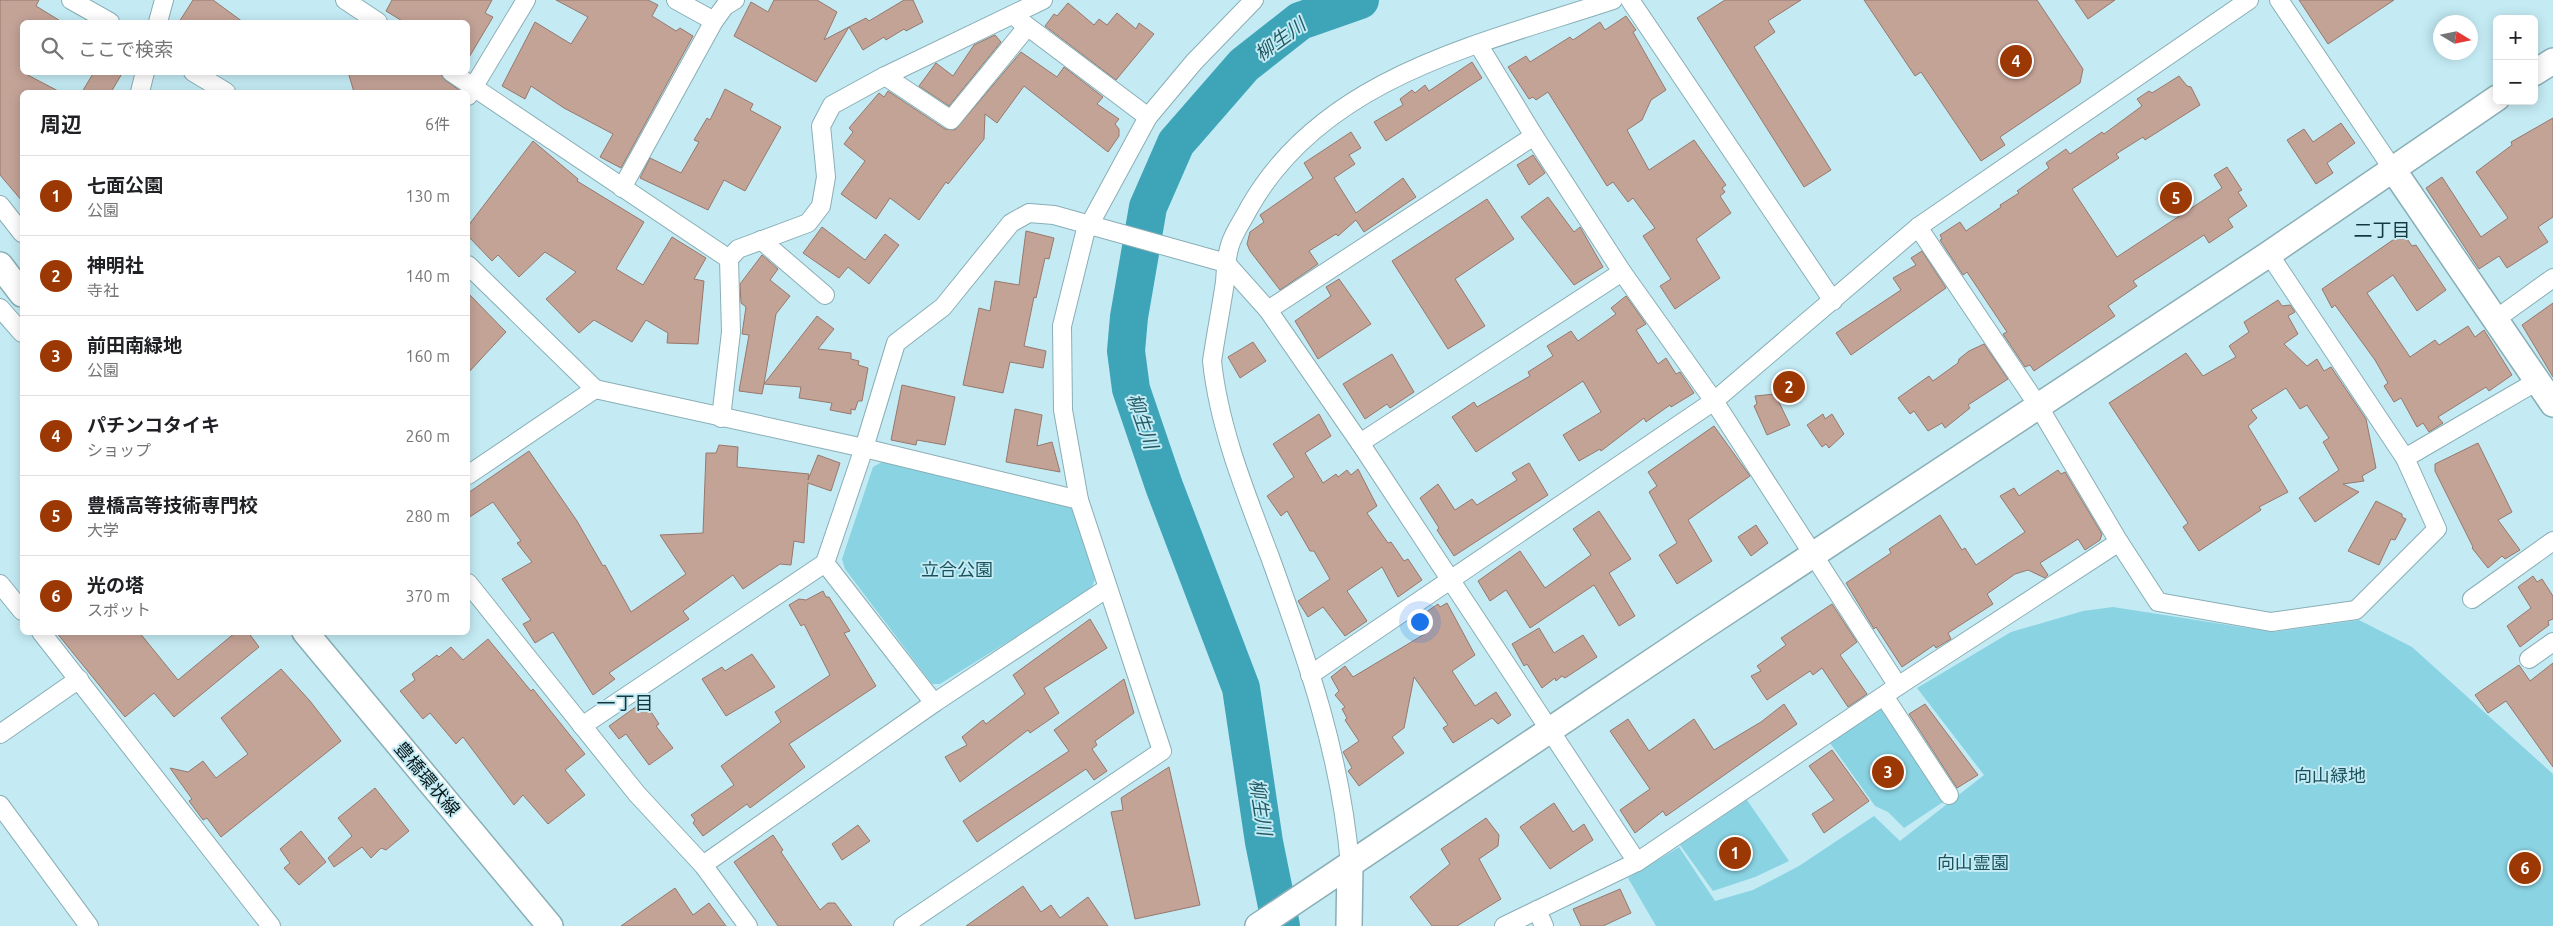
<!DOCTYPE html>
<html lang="ja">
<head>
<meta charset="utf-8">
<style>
	:root { --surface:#fff; --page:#f2f2f2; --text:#202124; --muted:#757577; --line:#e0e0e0; --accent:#9c3804 }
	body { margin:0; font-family:Ubuntu,"Noto Sans JP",sans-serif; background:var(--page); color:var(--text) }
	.controls { position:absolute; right:15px; top:15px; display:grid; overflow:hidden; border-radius:8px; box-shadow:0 2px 12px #0003 }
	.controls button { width:45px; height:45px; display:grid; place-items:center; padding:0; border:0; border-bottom:1px solid var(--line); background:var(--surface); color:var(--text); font:25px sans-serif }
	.compass { position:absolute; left:2433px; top:15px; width:45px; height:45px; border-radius:50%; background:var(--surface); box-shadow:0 2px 12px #0003; rotate:100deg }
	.you { position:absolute; left:1419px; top:621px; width:18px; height:18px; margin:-12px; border:4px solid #fff; border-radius:50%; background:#1a73e8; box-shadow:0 0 0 8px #1a73e833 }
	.badge { display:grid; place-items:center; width:32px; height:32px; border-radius:50%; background:var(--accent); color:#fff; font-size:16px; font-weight:700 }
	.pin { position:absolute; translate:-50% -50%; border:2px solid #fff; box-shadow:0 1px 5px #0006 }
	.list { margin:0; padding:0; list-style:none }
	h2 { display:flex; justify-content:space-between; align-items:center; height:65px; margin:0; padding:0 20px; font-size:21px }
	h2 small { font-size:16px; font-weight:400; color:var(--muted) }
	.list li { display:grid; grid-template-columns:32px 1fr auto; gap:15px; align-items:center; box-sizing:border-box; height:80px; padding:0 20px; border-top:1px solid var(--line) }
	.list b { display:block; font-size:19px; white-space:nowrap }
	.list p { margin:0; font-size:16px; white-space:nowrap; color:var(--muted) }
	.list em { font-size:16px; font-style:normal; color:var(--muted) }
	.icon { flex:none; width:28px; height:28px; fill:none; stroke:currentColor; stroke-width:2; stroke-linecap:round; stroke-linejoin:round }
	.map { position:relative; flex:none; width:2553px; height:926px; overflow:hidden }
	.search { position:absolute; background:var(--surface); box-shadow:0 2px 12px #0003; left:20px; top:20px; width:450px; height:55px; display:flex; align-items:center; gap:12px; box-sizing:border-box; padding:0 18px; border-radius:8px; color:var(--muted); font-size:19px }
	.panel { position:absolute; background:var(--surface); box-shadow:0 2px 12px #0003; left:20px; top:90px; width:450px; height:545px; border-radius:8px }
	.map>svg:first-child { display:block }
</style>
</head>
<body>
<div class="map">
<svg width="2553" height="926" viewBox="0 0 2553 926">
	<rect width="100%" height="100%" fill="#c4ebf4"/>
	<g fill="#8ad3e3">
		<polygon points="882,462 1070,505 1076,510 1096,576 1091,590 940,684 932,684 845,569 842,559 873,467"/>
		<polygon points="2113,607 2273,632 2359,620 2412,647 2553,774 2553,926 1656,926 1628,878 1679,847 1715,901 1753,890 1799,866 1874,816 1900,841 1984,775 1917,688 2011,632 2083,611"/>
		<polygon points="1881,709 1946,800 1904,828 1888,812 1875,806 1830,743"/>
		<polygon points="1747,800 1789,861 1755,877 1713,891 1680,845"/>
	</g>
	<polygon fill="#3ea5b9" points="1339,0 1372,0 1304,38 1281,38 1317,11"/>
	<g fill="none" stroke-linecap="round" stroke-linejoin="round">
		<polyline stroke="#3ea5b9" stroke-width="38" points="1281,926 1264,842 1241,688 1164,486 1131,389 1126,351 1129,317 1148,207 1176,143 1244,65 1300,21 1360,0"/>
	</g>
	<g fill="#c4a397" stroke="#96786d">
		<polygon points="0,0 39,0 36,6 62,22 22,22 22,72 60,92 22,92 22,201 0,175"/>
		<polygon points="193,0 213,0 243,22 179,22"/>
		<polygon points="392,0 492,0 485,13 493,17 468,59 468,22 404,22 386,11"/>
		<polygon points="556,0 648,0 658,5 652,16 676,31 680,28 693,36 621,168 600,157 613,134 564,108 531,86 525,99 502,86 535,22 571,44 588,17"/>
		<polygon points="774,0 817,0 837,12 824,40 866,18 869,21 904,0 913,0 923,22 906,31 904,29 886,40 884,37 863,50 849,27 816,82 734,36 751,2 768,12"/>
		<polygon points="1725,0 1801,0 1768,21 1775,32 1754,47 1831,170 1804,187 1697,18"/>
		<polygon points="1864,0 2037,0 2083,69 2080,83 2000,137 2005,145 1981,161 1921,72 1915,76"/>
		<polygon points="2075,0 2115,0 2088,19"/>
		<polygon points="2299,0 2394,0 2328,44"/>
		<polygon points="1068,3 1094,25 1099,19 1107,25 1117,13 1136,29 1139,23 1154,34 1116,80 1045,26 1054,14 1057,16"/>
		<polygon points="1626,16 1636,30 1633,32 1666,90 1651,100 1642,120 1627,130 1649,170 1694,140 1726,185 1722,188 1725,192 1720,196 1731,213 1696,239 1720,278 1675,309 1660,286 1671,279 1643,236 1655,228 1633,198 1628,202 1613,182 1607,186 1548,92 1536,100 1533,97 1529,99 1508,67 1526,56 1530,62 1570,37 1573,40 1600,22 1605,30"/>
		<polygon points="995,35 1001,42 949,106 919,86 936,63 953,76 974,45"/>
		<polygon points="1021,52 1057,77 1064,67 1103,97 1097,104 1119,119 1115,124 1119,129 1119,136 1108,152 1024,86 997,123 985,114 984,139 948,184 946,182 919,220 890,198 876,219 841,194 865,161 844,144 853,132 849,128 879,93 884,97 888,91 945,129 955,130"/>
		<polygon points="1472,62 1482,78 1386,141 1374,122 1403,105 1400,99 1412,90 1415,93 1425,85 1429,91"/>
		<polygon points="94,72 123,72 111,92 82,92"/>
		<polygon points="348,72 439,72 445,80 459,90 458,92 354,92"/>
		<polygon points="2179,76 2187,86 2191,87 2200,105 2145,140 2143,137 2116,154 2119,158 2072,189 2117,257 2222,188 2214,175 2227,167 2242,190 2238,192 2247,206 2228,219 2233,227 2209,243 2204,235 2133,281 2137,286 2108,306 2115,316 2034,371 2030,365 2025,367 2003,334 2007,332 1967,272 1963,275 1940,240 1942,239 1940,235 1960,222 1966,231 2001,207 2000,205 2019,193 2017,191 2049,168 2046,163 2066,149 2070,154 2102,132 2104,134 2142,106 2137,99 2149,91 2152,93"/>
		<polygon points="725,89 753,104 750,110 781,127 745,191 724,180 708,210 640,178 650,158 681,173 699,142 694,140 707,118 710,120"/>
		<polygon points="2553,118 2553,217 2538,227 2548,242 2507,268 2499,256 2479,269 2426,188 2442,177 2481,237 2508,218 2476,172 2512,145 2511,142"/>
		<polygon points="2341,123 2355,143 2327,163 2333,173 2316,184 2287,140 2304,129 2313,142"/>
		<polygon points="1351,132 1361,148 1349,155 1355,164 1334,178 1356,213 1403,178 1416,197 1364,232 1356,220 1338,236 1336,234 1309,251 1318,264 1280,290 1250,251 1247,244 1250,232 1264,222 1260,215 1313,178 1304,163"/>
		<polygon points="533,141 578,179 577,181 644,222 616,269 643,285 672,237 706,258 694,279 704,281 698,344 667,343 668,333 646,320 632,342 594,320 579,333 546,299 576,272 545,252 519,277 498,255 492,261 468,236 468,226"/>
		<polygon points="1533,155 1545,173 1529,185 1517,165"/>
		<polygon points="1548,197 1574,232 1580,227 1603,267 1574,285 1521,217"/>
		<polygon points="1487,199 1514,239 1455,279 1485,326 1448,349 1392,261"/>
		<polygon points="822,227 865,260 885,234 899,245 869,284 848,267 839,278 803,253"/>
		<polygon points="1026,231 1054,238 1049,259 1045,258 1036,298 1034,297 1024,346 1046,351 1043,368 1010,362 1003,393 963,385 979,308 990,311 995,281 1019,285"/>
		<polygon points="2403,233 2412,246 2416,245 2446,290 2417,311 2393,275 2367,293 2410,357 2435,340 2439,345 2468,326 2475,337 2484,330 2512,375 2489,391 2486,387 2438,417 2443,423 2429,432 2423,423 2417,427 2401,398 2394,402 2384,386 2388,383 2375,360 2335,305 2332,308 2322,289"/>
		<polygon points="1922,251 1946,288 1851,355 1836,333 1901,290 1893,278 1916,265 1911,258"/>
		<polygon points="762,255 778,269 770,280 790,296 776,314 764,384 817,316 834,329 818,349 851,353 851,359 859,361 858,365 868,368 862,401 858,401 855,410 851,409 851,414 830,410 832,403 799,398 801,387 764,384 762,394 739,391 749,335 742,334 746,307 741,303 740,284"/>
		<polygon points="1339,279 1371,324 1318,359 1295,321 1331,296 1326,287"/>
		<polygon points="468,293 506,332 468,373"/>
		<polygon points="1626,296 1646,324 1636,330 1658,364 1666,358 1676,374 1680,372 1694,393 1671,407 1670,405 1646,422 1644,418 1601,451 1600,449 1579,461 1563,435 1601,412 1583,381 1476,452 1452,417 1474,402 1477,407 1530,376 1528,372 1553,356 1547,346 1571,331 1578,341 1616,314 1611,308"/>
		<polygon points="2278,300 2282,306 2290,305 2295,312 2288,316 2298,334 2284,344 2307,366 2317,359 2324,371 2331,367 2366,419 2376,468 2362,476 2364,481 2343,484 2359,492 2315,522 2299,498 2339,470 2323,442 2329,438 2307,405 2300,409 2286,388 2251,410 2257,418 2248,426 2288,492 2259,507 2261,510 2199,551 2183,527 2188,523 2109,403 2186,353 2203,376 2236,357 2229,346 2249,332 2244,322"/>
		<polygon points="2553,303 2553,377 2522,325"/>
		<polygon points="1253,342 1266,361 1240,378 1228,357"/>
		<polygon points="1984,344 2008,379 1968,405 1970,408 1945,428 1942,423 1928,431 1914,411 1910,414 1898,398 1929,376 1933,381 1958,363 1959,359 1969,351"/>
		<polygon points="1392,354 1414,392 1390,408 1387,404 1365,419 1343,384"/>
		<polygon points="902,385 955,397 945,445 917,440 916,445 891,440"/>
		<polygon points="1775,394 1790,425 1767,435 1754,406 1757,404 1755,396"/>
		<polygon points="1015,409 1042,415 1037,446 1052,442 1060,472 1006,462"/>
		<polygon points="1319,414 1331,436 1305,453 1323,483 1336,474 1338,477 1347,470 1351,475 1358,469 1377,506 1367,513 1388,543 1391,542 1404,561 1408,559 1422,580 1398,597 1382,567 1347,591 1367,621 1345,636 1323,607 1308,617 1298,601 1330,579 1314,551 1310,551 1287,511 1281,516 1267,496 1294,477 1273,444"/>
		<polygon points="1823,414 1825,419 1832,414 1844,434 1829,448 1826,444 1822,447 1807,425"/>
		<polygon points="1714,426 1750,476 1688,520 1712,561 1677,584 1659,555 1677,543 1649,492 1657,486 1648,472"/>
		<polygon points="2478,443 2512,512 2498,520 2520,550 2505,559 2502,556 2488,568 2472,548 2473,547 2435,471 2435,464"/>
		<polygon points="719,445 738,447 737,467 809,474 808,480 818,455 840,463 831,491 808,483 804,543 794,541 791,565 780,564 743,589 733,575 683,611 689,619 609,673 615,679 593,695 553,632 535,643 523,624 531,620 502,579 532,562 517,543 521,541 493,502 468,518 468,493 529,451 577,521 603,566 605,565 631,612 686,574 660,535 703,533 706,453 716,453"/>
		<polygon points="1529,463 1548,495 1454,556 1437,530 1439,528 1420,498 1438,484 1455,510 1472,499 1477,505 1517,480 1512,473"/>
		<polygon points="2058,470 2061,474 2065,472 2102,534 2100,540 2085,550 2078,539 2040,563 2048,575 2045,578 2028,570 2015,574 1987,594 1993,604 1948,633 1951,639 1936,648 1934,645 1902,667 1876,627 1874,629 1846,583 1891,553 1889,549 1940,515 1962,550 1965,548 1976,565 2025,532 2000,496 2014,488 2019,496"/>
		<polygon points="2376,501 2402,514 2402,517 2406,519 2395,540 2391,539 2379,565 2348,551"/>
		<polygon points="1599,511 1631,559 1609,573 1635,616 1619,626 1594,585 1530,628 1506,590 1490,601 1478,581 1520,551 1545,588 1591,555 1573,529"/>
		<polygon points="1756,525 1768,543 1751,556 1738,537"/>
		<polygon points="2533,576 2537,582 2542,579 2553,596 2553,619 2548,621 2549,625 2520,647 2507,626 2531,608 2518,587"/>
		<polygon points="823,591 826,597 829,597 850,631 844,633 876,686 789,744 805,767 750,808 747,804 703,836 693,823 695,820 691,815 734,785 721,766 781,722 775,712 830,675 804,624 801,626 789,605 799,599 806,600"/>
		<polygon points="1447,603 1475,655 1452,671 1475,706 1496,692 1511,715 1498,724 1492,718 1453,743 1443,728 1448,725 1414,677 1404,728 1392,737 1404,753 1359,786 1348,771 1352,768 1343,752 1359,741 1345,720 1347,718 1342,709 1345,707 1335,695 1339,691 1331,677 1345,666 1353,677 1428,632 1426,629 1429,627 1422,615 1438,604 1440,607"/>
		<polygon points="1832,604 1857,642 1840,655 1867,694 1848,707 1822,668 1813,675 1810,671 1767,700 1751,676 1761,671 1757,666 1786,645 1781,638"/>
		<polygon points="1090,619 1107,648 1044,688 1059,713 1030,733 1028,730 960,782 945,757 967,745 962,737 983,720 986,724 1025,694 1013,675"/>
		<polygon points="1539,628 1554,653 1583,635 1597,657 1565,678 1562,676 1556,681 1555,678 1542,688 1527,664 1524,666 1512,644"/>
		<polygon points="56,632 139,632 178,680 236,632 248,632 259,647 174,717 154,693 125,717"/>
		<polygon points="488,639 531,691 533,689 585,754 565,770 585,795 548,824 523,795 514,805 463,737 456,744 430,713 423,719 400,691 415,680 412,674 437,655 439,657 451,647 463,660"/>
		<polygon points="752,654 775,687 726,716 702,679 722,667 725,671"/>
		<polygon points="2553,663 2553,767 2506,701 2488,713 2475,695 2519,665 2530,681"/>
		<polygon points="281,669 310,701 341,741 221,837 207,818 203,820 189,801 192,799 170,768 188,772 203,761 216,778 248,754 221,718"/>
		<polygon points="1124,679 1134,713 1095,741 1097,745 1092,749 1107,771 1094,780 1086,769 977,842 963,821 1069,751 1054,730"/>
		<polygon points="644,701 659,724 656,726 673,748 649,765 626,734 619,739 609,726"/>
		<polygon points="1784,704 1797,724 1666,816 1663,811 1635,833 1620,810 1650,789 1610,731 1628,719 1649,751 1694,719 1714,750 1761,722"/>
		<polygon points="1925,704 1978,775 1957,788 1909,714"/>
		<polygon points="1832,750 1869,801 1824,833 1812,814 1834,800 1809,766"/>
		<polygon points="1169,767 1200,905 1135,919 1111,812 1123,810 1121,798"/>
		<polygon points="375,788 409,831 386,850 381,848 371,858 362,847 334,867 328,858 352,836 338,818"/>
		<polygon points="1554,803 1573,832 1584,824 1593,840 1550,869 1520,827"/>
		<polygon points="1486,818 1499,835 1498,846 1479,859 1501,899 1457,926 1432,926 1410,897 1450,864 1441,849"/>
		<polygon points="858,825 870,841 842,860 832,844"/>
		<polygon points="301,831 326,862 299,885 284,868 290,863 280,849"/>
		<polygon points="773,835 783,850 781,852 820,910 828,903 835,903 852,926 778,926 734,862"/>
		<polygon points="1023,886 1041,912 1051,905 1060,918 1088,897 1108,926 966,926"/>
		<polygon points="675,888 693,915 709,903 726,926 621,926"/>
		<polygon points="1620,889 1631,913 1603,926 1581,926 1573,909"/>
	</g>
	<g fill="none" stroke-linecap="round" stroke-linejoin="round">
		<g stroke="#89aeb6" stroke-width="20">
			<g id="street">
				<polyline points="71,0 110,22"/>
				<polyline points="345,0 378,22"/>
				<polyline points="676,0 714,21"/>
				<polyline points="1630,0 1833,301"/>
				<polyline points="2279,0 2392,168"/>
				<polyline points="1019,20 1148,117"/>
				<polyline points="158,22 164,0"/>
				<polyline points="1478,44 1534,136 1622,272 1714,401 1898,686"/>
				<polyline points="193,72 226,92"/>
				<polyline points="451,72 729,259"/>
				<polyline points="885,76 951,120 1027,27"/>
				<polyline points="140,92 145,72"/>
				<polyline points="468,96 526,0"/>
				<polyline points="622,188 714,21 725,6 735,0"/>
				<polyline points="0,205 22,233"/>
				<polyline points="1918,227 2039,407 2119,542 2158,602 2271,622 2356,610 2437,529 2405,458 2269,254"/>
				<polyline points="761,240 825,295"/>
				<polyline points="468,265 595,389 468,475"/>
				<polyline points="0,308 22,333"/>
				<polyline points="1268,310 1534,136"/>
				<polyline points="2496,319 2553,278"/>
				<polyline points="595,389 864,448 1079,500"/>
				<polyline points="721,418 731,332 729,259 738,249 808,223 821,206 826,177 821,126 832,105 885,76 1043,0"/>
				<polyline points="1360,443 1622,272"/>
				<polyline points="2405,458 2539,380"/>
				<polyline points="825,563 934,703"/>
				<polyline points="468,583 637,794 703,865 748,926"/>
				<polyline points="0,584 22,611"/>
				<polyline points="2472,599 2553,541"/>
				<polyline points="41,632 271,926"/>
				<polyline points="2529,659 2553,642"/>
				<polyline points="1310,675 1714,401 1918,227 2249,0"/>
				<polyline points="1884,696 1949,795"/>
				<polyline points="582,726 825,563 864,448 896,343 943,307 1011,223 1029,213 1054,215 1226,263 1268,310 1360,443 1637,862"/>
				<polyline points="0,734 79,679"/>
				<polyline points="0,805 89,926"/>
				<polyline points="703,865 934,703 1106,589"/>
				<path d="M1350,865C1341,755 1307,659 1270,557C1246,494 1219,428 1212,361C1216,334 1221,309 1225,282C1226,270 1226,257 1230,245C1234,232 1243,220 1249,208C1323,77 1480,44 1613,0"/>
				<polyline points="1537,910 1544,926"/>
				<polyline points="903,926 1162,751 1079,500 1063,410 1062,326 1085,233 1148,117 1194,62 1254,0"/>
				<polyline points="1504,926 1637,862 1898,686 2119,542"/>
			</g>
		</g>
		<g stroke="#89aeb6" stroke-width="28">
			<g id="secondary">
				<polyline points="2534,73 2553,61"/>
				<polyline points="2392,168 2553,404"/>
				<polyline points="0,265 22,294"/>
				<polyline points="305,632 550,926"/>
				<polyline points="1258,926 1699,630 2269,254 2497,98"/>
				<polyline points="1349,926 1350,865"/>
			</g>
		</g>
		<use href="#street" stroke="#fff" stroke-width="18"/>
		<use href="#secondary" stroke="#fff" stroke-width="25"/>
	</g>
	<g text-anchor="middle" stroke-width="4" stroke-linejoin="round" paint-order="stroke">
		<g font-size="18" fill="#19525d" stroke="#c4ebf4">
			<text x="957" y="576">立合公園</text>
			<text x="2330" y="782">向山緑地</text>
			<text x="1973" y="869">向山霊園</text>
		</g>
		<g font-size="18" fill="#071518" stroke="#c4ebf4">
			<text transform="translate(427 779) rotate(50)" y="6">豊橋環状線</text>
		</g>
		<g font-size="19" font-style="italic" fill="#215964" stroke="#c4ebf4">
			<text transform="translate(1280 39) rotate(-36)" y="7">柳生川</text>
			<text transform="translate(1143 421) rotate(71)" y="7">柳生川</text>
			<text transform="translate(1261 807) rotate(81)" y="7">柳生川</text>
		</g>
		<g font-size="19" fill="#14383f" stroke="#c4ebf4">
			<text x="2382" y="237">二丁目</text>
			<text x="625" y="710">一丁目</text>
		</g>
	</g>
</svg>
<div class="controls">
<button>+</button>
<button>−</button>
</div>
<svg class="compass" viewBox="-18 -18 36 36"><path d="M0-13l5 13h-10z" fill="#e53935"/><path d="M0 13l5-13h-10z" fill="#757577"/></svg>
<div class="you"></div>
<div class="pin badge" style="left:1735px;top:853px">1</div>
<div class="pin badge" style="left:1789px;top:387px">2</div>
<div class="pin badge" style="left:1888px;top:772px">3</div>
<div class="pin badge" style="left:2016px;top:61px">4</div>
<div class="pin badge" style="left:2176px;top:198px">5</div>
<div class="pin badge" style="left:2525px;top:868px">6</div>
<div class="search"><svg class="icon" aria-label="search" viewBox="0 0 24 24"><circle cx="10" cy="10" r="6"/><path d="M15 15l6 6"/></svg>ここで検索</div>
<section class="panel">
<h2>周辺<small>6件</small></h2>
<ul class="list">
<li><span class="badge">1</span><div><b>七面公園</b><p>公園</p></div><em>130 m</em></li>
<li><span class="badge">2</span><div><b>神明社</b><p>寺社</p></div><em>140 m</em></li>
<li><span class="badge">3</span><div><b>前田南緑地</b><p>公園</p></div><em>160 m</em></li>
<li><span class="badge">4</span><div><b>パチンコタイキ</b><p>ショップ</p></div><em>260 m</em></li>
<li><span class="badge">5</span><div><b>豊橋高等技術専門校</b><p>大学</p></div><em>280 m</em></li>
<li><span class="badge">6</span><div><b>光の塔</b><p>スポット</p></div><em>370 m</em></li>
</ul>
</section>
</div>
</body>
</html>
